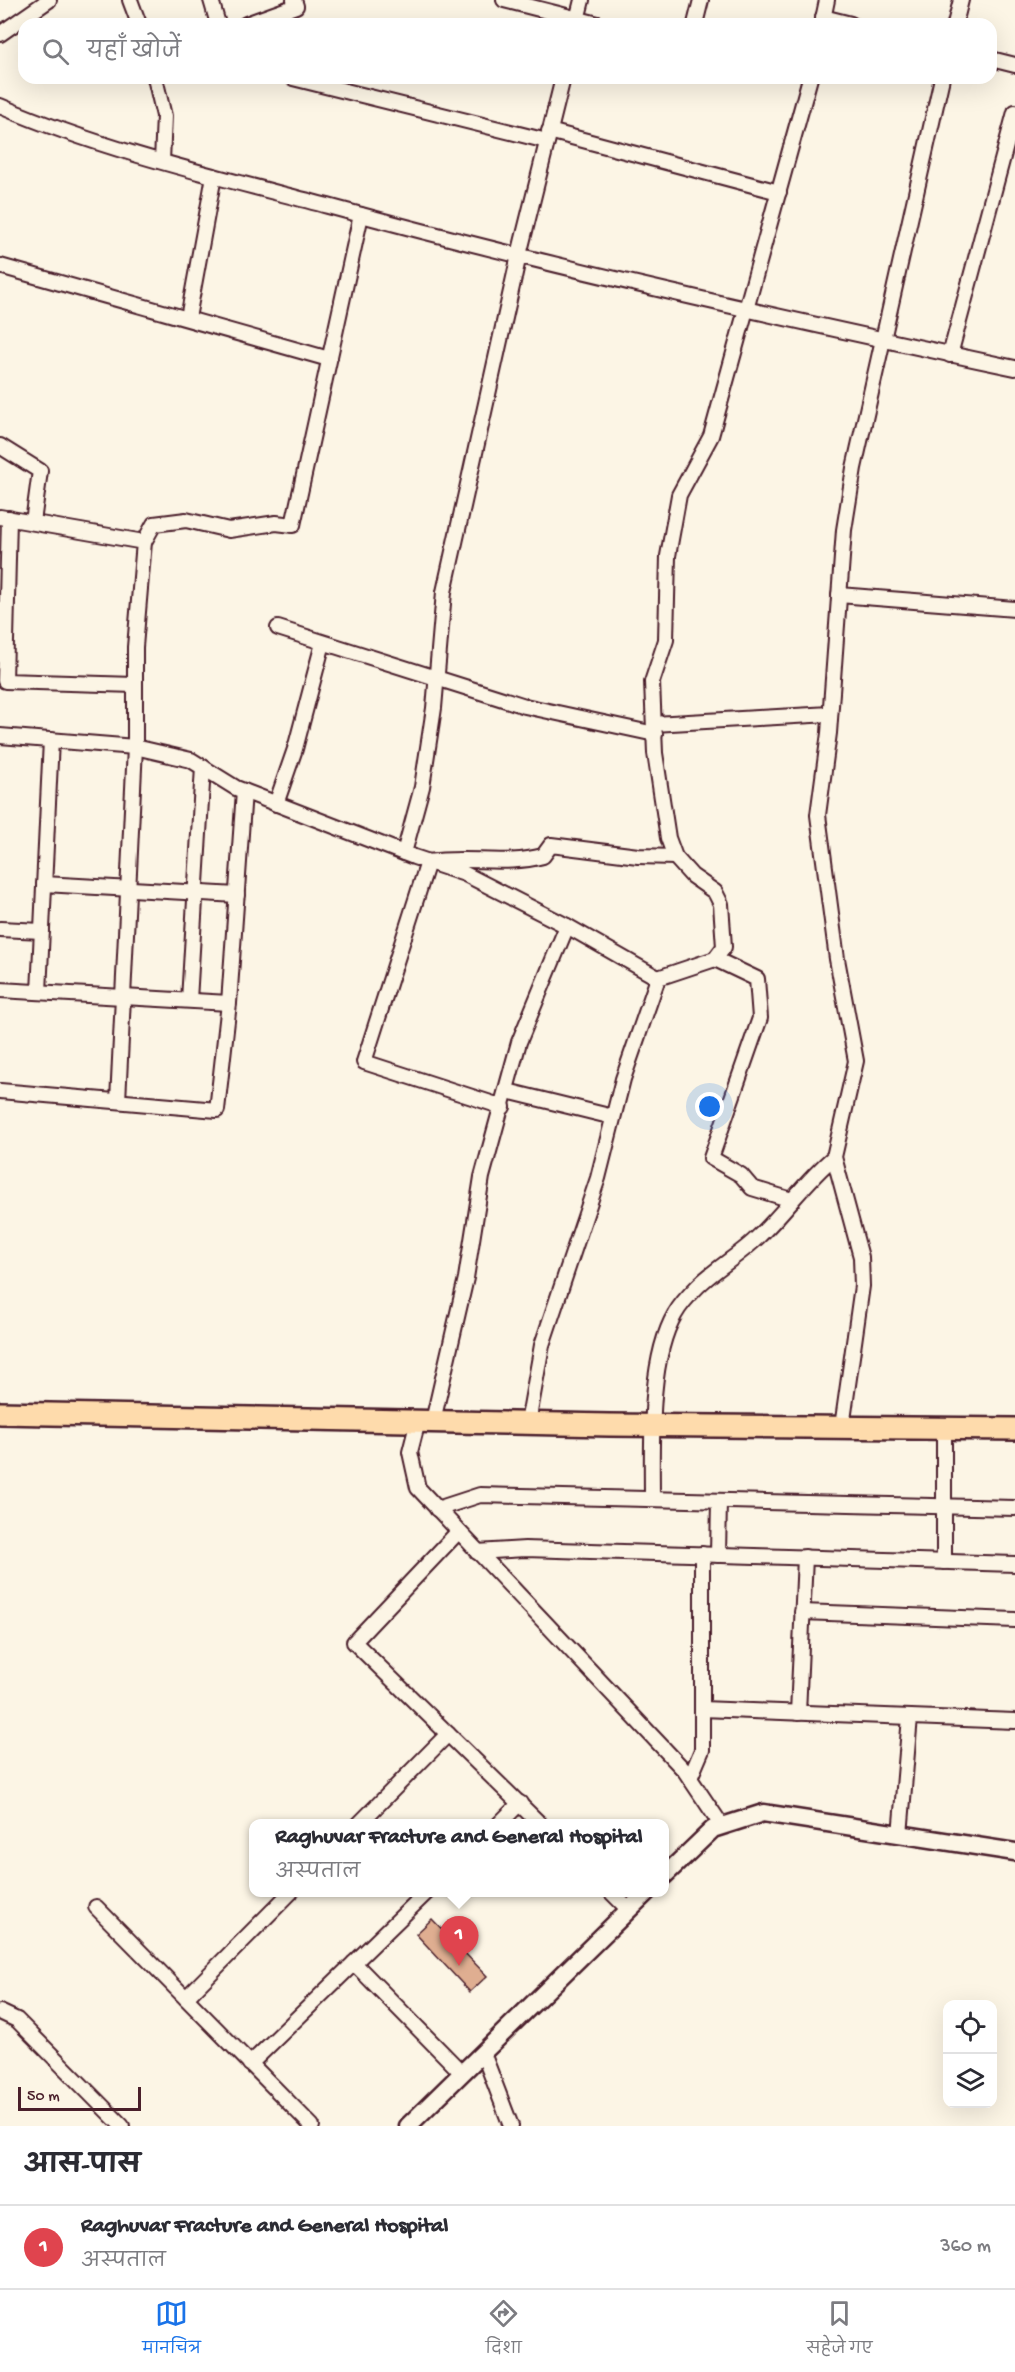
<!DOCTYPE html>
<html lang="hi">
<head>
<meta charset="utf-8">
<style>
	:root { --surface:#fff; --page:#f7f7f7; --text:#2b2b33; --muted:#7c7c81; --line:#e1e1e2; --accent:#1a73e8 }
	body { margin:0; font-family:"Gochi Hand","Playpen Sans Deva",sans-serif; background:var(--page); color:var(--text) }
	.controls { position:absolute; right:18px; bottom:18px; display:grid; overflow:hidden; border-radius:12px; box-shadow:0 6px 24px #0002 }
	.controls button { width:54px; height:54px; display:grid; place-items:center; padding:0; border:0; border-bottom:2px solid var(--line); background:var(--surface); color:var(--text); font:30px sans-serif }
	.scale { position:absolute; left:18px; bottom:15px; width:123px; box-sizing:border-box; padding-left:6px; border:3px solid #4a1f2b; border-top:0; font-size:16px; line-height:21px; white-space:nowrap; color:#4a1f2b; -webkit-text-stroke:4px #fcf5e5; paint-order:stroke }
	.you { position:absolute; left:710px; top:1107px; width:21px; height:21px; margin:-15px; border:4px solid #fff; border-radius:50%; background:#1a73e8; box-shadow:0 0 0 9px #1a73e833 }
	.badge { display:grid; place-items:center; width:39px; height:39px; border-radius:50%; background:var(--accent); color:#fff; font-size:20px; font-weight:700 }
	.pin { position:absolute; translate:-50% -50px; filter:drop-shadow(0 2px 3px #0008) }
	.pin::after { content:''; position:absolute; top:32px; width:21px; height:18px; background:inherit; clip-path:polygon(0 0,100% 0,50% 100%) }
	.popup { position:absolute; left:249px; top:1819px; width:420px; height:78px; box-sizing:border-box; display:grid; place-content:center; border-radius:12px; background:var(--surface); filter:drop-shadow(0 2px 4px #0005); font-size:20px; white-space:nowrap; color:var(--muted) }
	.popup b { font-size:22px; color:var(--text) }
	.popup::after { content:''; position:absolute; left:50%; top:100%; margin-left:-12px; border:12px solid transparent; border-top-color:var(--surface) }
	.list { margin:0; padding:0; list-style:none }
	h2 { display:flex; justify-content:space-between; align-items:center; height:78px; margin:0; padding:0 24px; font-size:26px }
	h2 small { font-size:20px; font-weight:400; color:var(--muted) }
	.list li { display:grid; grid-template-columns:39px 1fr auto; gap:18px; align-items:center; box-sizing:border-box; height:84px; padding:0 24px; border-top:2px solid var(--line) }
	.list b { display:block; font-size:22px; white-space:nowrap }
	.list p { margin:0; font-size:20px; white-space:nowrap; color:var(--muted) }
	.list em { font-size:20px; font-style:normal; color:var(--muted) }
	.icon { flex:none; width:33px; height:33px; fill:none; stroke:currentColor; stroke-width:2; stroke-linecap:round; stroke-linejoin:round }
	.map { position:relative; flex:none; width:1015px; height:2126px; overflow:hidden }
	.search { position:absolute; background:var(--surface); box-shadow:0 6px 24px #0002; left:18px; right:18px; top:18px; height:66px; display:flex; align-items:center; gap:15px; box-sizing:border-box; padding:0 21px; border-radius:18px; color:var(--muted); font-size:22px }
	.sheet { height:162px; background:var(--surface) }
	nav { display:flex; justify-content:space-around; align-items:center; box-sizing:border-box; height:84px; border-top:2px solid var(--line); background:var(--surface); font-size:16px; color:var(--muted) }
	nav a { display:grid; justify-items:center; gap:3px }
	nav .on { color:var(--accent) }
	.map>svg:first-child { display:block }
</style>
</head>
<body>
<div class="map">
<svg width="1015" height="2126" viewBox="0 0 1015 2126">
	<rect width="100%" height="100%" fill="#fcf5e5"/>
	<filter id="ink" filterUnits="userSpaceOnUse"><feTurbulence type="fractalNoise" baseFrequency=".0167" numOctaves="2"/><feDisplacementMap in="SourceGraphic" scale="12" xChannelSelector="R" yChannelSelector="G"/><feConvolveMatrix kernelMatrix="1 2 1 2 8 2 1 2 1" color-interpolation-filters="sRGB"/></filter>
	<g filter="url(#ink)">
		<polygon fill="#dfae91" stroke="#4a1f2b" stroke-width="1.5" points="432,1919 487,1976 470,1992 416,1934"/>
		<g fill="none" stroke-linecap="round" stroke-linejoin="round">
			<g stroke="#4a1f2b" stroke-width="18">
				<g id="minor">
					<polyline points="130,0 139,24"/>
					<polyline points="211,0 218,24"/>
					<polyline points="504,0 598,24"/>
					<polyline points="823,17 851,24"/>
					<polyline points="246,24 296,6 294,0"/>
					<polyline points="576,24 582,0"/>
					<polyline points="695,24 701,0"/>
					<polyline points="822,24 827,0"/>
					<polyline points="955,24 961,0"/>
					<polyline points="0,34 49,0"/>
					<polyline points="991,59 1015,65"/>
					<polyline points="155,78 164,116 162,161"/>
					<polyline points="293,78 547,141"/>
					<path d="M0,106C105,151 218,177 328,206C555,268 785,319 1015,368"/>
					<polyline points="549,131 779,192"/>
					<polyline points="0,266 329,359"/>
					<polyline points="188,318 214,176"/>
					<polyline points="950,355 1015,112"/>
					<polyline points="0,446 40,471 33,522"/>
					<polyline points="0,517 144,542 135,647 135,747 118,1101"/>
					<polyline points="9,518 5,681 135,685"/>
					<polyline points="144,542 154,524 186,520 229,530 276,523 293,525 361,215"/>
					<polyline points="839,595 1015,609"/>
					<polyline points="278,628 525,706 655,734"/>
					<polyline points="654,724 830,714"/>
					<polyline points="0,736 135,747 191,760 236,788 414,857 465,874 567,926 658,978"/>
					<polyline points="276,804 295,749 323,643"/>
					<polyline points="404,853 422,787 434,708 444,592 519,255 563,78"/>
					<polyline points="44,884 237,895"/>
					<polyline points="0,929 42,931"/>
					<polyline points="715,959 757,979 760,1018 711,1158 741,1175 752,1188 792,1200"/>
					<polyline points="0,990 229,1003"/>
					<polyline points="39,992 51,740"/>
					<polyline points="189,1000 203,767"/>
					<polyline points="0,1091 217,1110 229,1003 244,791"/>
					<polyline points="507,1091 613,1117"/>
					<path d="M503,1107L364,1062L428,862C467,856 506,866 543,856L551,845L638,856L675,857"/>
					<polyline points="418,1421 410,1452 418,1488 685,1771 722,1826"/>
					<polyline points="433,1421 466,1278 482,1177 519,1042 567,926"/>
					<polyline points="528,1423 542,1345 598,1178 623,1079 658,978 715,959 724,947 721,904 715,892 692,876 675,857 668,838 655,753 652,682 666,640 668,556 679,495 711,436 810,78"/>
					<polyline points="842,1427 862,1286 861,1257 834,1157 856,1061 837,959 818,815 829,733 844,530 854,468 942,78"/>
					<path d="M652,1499C652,1447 648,1360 675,1314C680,1305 690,1294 698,1286C716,1268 740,1255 758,1237C786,1211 804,1182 834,1157"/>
					<polyline points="437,1509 480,1495 1015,1508"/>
					<polyline points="458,1532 354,1642 540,1824"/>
					<polyline points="477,1552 525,1549 1015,1564"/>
					<polyline points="718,1555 719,1501"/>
					<polyline points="944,1562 944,1428"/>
					<polyline points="802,1612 1015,1620"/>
					<polyline points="702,1709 1015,1721"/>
					<polyline points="798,1713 805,1557"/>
					<polyline points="690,1778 702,1750 702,1554"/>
					<polyline points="359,1824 448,1734"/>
					<polyline points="499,1824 520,1803"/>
					<polyline points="900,1835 910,1717"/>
					<polyline points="611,1892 629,1910"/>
					<polyline points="96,1907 312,2126"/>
					<polyline points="354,1963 462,2073"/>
					<polyline points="186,1998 291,1892"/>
					<polyline points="0,2012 17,2020 122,2126"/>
					<polyline points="483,2053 511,2126"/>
					<polyline points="250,2064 427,1892"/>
				</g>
			</g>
			<g stroke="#4a1f2b" stroke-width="21">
				<g id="tertiary">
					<polyline points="664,1876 713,1829 763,1813 1015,1852"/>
					<polyline points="408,2126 647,1892"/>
				</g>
			</g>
			<g stroke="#4a1f2b" stroke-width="26">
				<polyline id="primary" points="0,1413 609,1425 1015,1429"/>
			</g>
			<use href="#minor" stroke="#fcf5e5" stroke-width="14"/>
			<use href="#tertiary" stroke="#fcf5e5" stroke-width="16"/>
			<use href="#primary" stroke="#fedbac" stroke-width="21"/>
		</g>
	</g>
</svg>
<div class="controls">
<button><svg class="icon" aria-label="locate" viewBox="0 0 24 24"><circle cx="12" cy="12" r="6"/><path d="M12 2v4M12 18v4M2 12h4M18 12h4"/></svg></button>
<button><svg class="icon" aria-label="layers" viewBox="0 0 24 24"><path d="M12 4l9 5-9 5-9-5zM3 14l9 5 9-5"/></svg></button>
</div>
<div class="scale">50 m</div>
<div class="you"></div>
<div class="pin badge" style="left:459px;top:1966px;background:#e0444e">1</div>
<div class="popup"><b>Raghuvar Fracture and General Hospital</b>अस्पताल</div>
<div class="search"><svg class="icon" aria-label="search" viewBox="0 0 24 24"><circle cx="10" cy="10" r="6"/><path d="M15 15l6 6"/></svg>यहाँ खोजें</div>
</div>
<section class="sheet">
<h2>आस-पास<small></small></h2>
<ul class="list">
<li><span class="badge" style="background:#e0444e">1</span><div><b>Raghuvar Fracture and General Hospital</b><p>अस्पताल</p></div><em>360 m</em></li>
</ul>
</section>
<nav>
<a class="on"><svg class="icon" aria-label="map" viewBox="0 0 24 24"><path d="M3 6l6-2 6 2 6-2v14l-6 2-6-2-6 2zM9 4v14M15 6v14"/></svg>मानचित्र</a>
<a><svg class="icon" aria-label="directions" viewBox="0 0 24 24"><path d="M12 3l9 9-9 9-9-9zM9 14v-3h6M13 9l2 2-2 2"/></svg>दिशा</a>
<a><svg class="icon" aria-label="saved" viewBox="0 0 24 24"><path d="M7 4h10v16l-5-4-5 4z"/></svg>सहेजे गए</a>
</nav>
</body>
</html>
